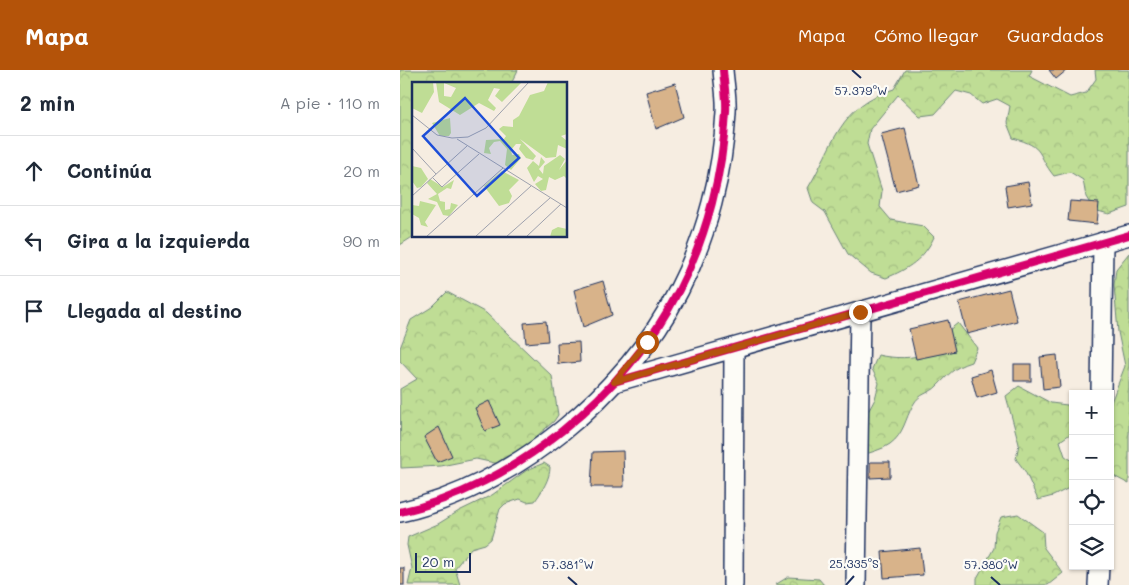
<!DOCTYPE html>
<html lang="es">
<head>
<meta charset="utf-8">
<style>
	:root { --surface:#fff; --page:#f2f2f3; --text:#1f2937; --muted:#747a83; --line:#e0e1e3; --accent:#b45309 }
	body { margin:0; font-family:Mali,sans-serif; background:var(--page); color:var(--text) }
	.controls { position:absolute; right:15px; bottom:15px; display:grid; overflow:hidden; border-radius:0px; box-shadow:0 1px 4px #0004 }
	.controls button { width:45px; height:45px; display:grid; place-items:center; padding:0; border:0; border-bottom:1px solid var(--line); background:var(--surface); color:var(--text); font:25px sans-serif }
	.scale { position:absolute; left:15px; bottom:12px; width:56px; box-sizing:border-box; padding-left:5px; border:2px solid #1b2f5e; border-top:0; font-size:14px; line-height:18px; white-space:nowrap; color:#1b2f5e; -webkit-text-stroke:4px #fdfcf7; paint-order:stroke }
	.stop { position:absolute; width:15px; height:15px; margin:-11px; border:4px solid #b45309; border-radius:50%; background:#fff }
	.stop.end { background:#b45309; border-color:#fff; box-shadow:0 1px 5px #0008 }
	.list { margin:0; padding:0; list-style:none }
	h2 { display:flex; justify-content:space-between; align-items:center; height:65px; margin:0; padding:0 20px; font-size:21px }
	h2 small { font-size:16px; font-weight:400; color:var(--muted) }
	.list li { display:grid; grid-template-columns:32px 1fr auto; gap:15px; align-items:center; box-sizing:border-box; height:70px; padding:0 20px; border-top:1px solid var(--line) }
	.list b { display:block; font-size:19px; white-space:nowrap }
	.list em { font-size:16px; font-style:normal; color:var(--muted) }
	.icon { flex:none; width:28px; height:28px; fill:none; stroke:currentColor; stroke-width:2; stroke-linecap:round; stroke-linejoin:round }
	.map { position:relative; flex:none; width:729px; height:515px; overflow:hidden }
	header { display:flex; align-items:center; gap:30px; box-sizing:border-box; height:70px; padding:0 25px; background:var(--accent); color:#fff }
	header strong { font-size:24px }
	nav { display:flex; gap:28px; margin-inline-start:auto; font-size:18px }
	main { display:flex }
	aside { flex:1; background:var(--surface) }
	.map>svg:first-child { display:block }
</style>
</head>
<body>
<header>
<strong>Mapa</strong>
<nav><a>Mapa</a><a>Cómo llegar</a><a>Guardados</a></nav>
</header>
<main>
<aside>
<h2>2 min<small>A pie · 110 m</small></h2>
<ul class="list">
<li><svg class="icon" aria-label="ahead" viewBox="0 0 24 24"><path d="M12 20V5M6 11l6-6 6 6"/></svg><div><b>Continúa</b></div><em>20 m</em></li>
<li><svg class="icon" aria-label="left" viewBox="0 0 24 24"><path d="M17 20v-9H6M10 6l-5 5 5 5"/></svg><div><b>Gira a la izquierda</b></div><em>90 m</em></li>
<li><svg class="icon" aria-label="arrive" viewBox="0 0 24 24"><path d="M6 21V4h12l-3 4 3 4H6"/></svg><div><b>Llegada al destino</b></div></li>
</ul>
</aside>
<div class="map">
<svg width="729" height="515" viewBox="0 0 729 515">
	<defs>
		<pattern id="forest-crowns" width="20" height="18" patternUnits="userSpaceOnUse" patternTransform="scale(1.25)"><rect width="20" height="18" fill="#bfdd95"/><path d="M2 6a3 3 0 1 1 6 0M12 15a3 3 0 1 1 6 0" fill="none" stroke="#a4be83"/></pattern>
	</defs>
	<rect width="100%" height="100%" fill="#f6ede1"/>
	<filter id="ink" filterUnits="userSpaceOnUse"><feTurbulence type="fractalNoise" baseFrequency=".02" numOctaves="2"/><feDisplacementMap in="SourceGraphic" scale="10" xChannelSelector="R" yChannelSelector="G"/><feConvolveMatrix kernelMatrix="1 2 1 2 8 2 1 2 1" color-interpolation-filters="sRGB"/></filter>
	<g filter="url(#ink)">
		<g fill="url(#forest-crowns)" stroke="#6d867a">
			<polygon points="0,0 118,0 111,14 14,14 14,166 0,175"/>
			<path d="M505,0H632L629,6L670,27L686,23L696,9L695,0H729V137L709,144L694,140L686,127L683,110L670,102L654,106C636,84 646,77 613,68L607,53L610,36L597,29L582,34L571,25L556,21L535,44L520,46L498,25L470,59L467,74L482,121L480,137L491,150L523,156L534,167C524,189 508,199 486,208L471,203L448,184L425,142L413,133L408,118C434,75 439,35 494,19Z"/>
			<polygon points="729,183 729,414 710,404 710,335 725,296 718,262 714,215 716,199"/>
			<polygon points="47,222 86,243 152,306 158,345 154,351 104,395 76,389 41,396 1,398 0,319 17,309 0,291 0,278 11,250 32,237"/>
			<path d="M558,253L577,278L571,292C552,298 550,304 537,316C530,324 520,322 513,335C505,349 504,364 490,374C482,380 470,382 461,386L460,357L475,329L479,313L472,299L478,285C489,288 518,290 527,282C538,273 546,261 558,253Z"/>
			<polygon points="619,316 651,333 667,335 673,340 673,362 660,371 665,386 673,391 673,416 653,426 638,430 625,401 616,389 619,374 606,326"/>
			<path d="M144,393L150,397C150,409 142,421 135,431L127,432L120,429L105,434L100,439L91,469L85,474L71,478L55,498L60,515H8L12,498L7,475L8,467L38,454L59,441L92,425L127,400Z"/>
			<polygon points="618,444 643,462 644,478 663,503 648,515 577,515 577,508 594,478 595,462 601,447"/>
			<polygon points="388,507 419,509 424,515 375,515"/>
		</g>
		<g fill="#d8b38a" stroke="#1b2f5e">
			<polygon points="649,0 667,0 656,9"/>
			<polygon points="275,13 284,47 256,59 246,22"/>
			<polygon points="505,58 519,115 496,121 481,64"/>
			<polygon points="628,112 632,133 608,137 605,116"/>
			<polygon points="670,131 699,133 697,154 668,151"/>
			<polygon points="203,211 212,245 183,257 174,220"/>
			<polygon points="609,219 617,251 567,264 559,232"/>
			<polygon points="548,250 555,281 516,289 509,259"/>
			<polygon points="146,251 148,271 126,273 124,253"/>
			<polygon points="179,272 180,292 158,294 157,273"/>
			<polygon points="657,285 660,317 643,319 640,287"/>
			<rect x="614" y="294" width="17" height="17"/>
			<polygon points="591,300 597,322 577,328 571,306"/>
			<polygon points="89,331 100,355 85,361 75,338"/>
			<polygon points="39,357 52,386 37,392 24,367"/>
			<polygon points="223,381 224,417 191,417 193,382"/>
			<polygon points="470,392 490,392 490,407 470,408"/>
			<polygon points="520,478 523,505 484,508 482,482"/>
			<rect x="0" y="498" width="4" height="17"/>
		</g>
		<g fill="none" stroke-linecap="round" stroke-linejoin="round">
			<g stroke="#1b2f5e" stroke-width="22">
				<g id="minor">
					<polyline points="214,312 729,165"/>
					<polyline points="701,324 703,172"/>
					<path d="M0,442C114,417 227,323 279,220C307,166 323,102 326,42C327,28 324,14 323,0"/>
					<polyline points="333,515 334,278"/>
					<polyline points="456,515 460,242"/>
					<polyline points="698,515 699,496"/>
				</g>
			</g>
			<use href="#minor" stroke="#fdfcf7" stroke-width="19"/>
			<g stroke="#fdfcf7" stroke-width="11">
				<g id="cycleway">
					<polyline points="214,312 729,165"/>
					<path d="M0,442C114,417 227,323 279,220C307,166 323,102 326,42C327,28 324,14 323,0"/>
				</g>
			</g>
			<use href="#cycleway" stroke="#d6006c" stroke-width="8"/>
		</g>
	</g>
	<g fill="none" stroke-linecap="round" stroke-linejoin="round" filter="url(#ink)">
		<polyline stroke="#b45309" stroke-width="6" points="247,272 214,312 460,242"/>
	</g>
	<path fill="none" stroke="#1b2f5e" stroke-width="2" d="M452,0L461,8M168,507L177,515M591,507L600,515M446,515L454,506"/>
	<g transform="translate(12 12)">
		<rect width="155" height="155" fill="#f6ede1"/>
		<path d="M0,0H21L22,10L10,31L0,26ZM24,0H110L90,20L83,14L88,7L82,6L76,18L84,26L82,29L67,21L48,33L27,20ZM32,1L44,6L39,15L32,14ZM136,0H155V52L149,54L155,59V67L146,63L144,75L134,76L108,57L124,74L121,78L114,76L107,67L109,62H104L99,68L100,73L107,72L109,76L99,88L93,83L95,67L88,59L82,60L77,66L79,72L72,71L74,58L92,57L94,54L87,47L91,44L101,45V38L107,34L118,13L132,9ZM38,36L39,51L37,54H28L20,41ZM148,73L153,77L147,88L155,78V97L152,94L143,98L137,95L134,108L129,109L123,102L131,97L126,94L122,100L115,86L121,79L127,84L129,75L133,80L127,87L131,92L132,84ZM0,84L9,86L16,97L9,105L5,106L0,99ZM90,89L107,98L97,108L100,114L97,121L87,124L72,104ZM18,97L31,105L42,98L39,107L35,106L26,112L28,119L33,120V128L38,127L39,121L46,123L37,134L31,133L25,120L16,117L25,112L15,101ZM8,119L24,123L13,140L16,145L9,143L7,136L0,132V123L7,124ZM146,145L155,147V155H138L140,148Z" fill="#bfdd95" fill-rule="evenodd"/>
		<path fill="none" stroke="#9ea1ad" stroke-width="1" d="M0,33L25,53L40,56L56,55L74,46L117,0M45,57L155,126M0,66L24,92M21,96L30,105L67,72M0,114L55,64M14,155L91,86M63,155L119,104M94,155L138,116M114,155L149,122"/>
		<path fill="#1d4ed8" fill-opacity="0.15" stroke="#1d4ed8" stroke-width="2.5" d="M53,16L107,76L65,114L11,54Z"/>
		<rect width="155" height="155" fill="none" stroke="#1b2f5e" stroke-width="2.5"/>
	</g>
	<g font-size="12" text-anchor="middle" fill="#1b2f5e" stroke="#fdfcf7" stroke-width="4.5" stroke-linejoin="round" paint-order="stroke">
		<text x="461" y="25">57.379°W</text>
		<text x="454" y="498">25.335°S</text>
		<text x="168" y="499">57.381°W</text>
		<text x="591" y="499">57.380°W</text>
	</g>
</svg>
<div class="controls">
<button>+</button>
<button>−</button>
<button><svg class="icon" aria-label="locate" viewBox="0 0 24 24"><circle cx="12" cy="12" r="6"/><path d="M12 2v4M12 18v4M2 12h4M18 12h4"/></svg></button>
<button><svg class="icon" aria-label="layers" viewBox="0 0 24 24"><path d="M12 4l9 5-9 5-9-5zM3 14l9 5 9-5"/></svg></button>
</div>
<div class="scale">20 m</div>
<div class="stop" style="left:247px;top:272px"></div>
<div class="stop end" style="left:460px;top:242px"></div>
</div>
</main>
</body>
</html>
